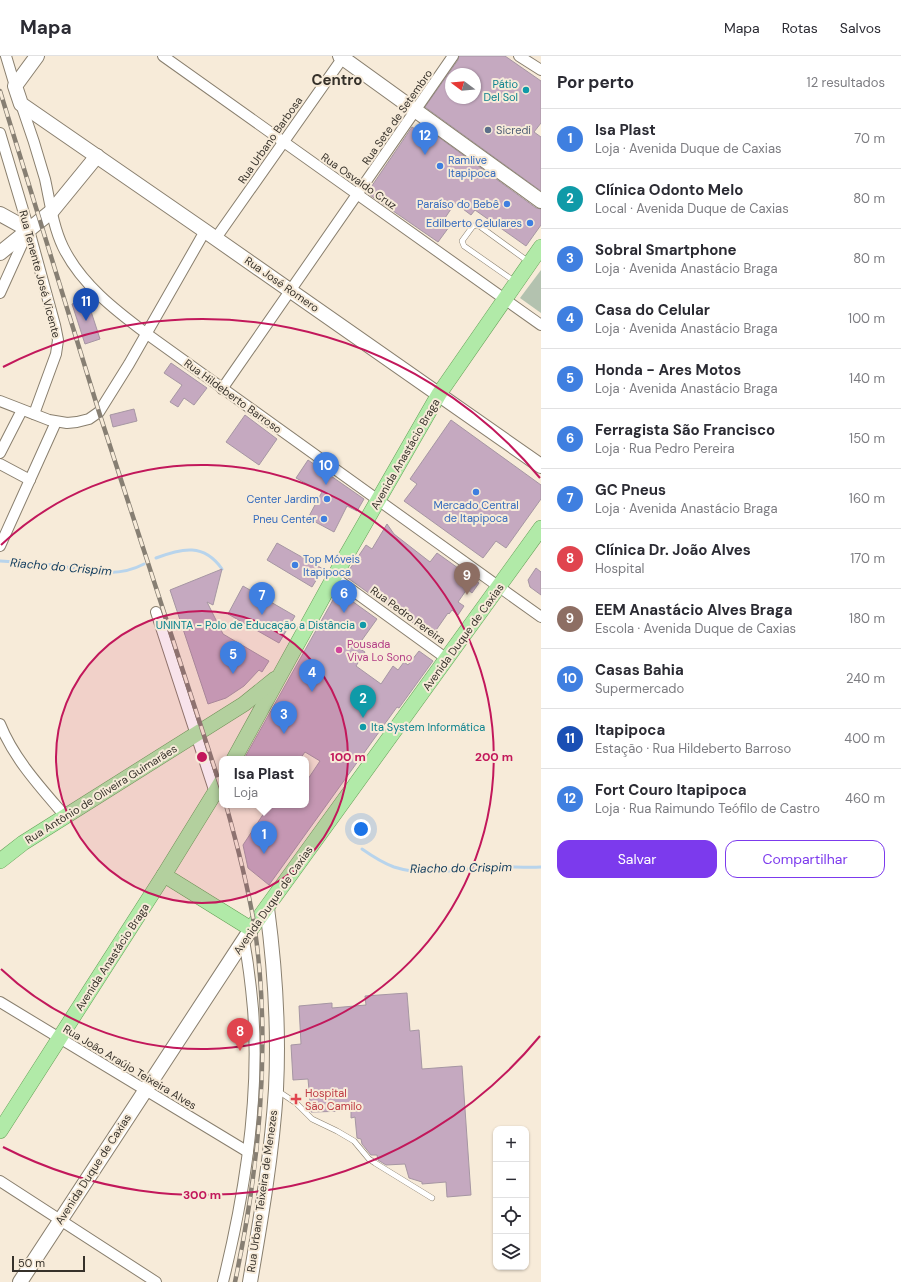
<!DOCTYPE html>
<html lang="pt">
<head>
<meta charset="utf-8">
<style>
	:root { --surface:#fff; --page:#f7f7f7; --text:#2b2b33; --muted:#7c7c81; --line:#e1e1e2; --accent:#7c3aed }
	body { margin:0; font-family:"DM Sans",sans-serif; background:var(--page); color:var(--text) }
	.controls { position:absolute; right:12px; bottom:12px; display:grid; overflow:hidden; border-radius:8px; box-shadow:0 1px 3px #0004 }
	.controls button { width:36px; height:36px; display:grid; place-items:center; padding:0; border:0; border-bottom:1px solid var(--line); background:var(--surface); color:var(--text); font:20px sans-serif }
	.compass { position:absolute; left:445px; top:12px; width:36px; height:36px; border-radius:50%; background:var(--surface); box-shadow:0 1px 3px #0004; rotate:286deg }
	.scale { position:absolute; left:12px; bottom:10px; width:73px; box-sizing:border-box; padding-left:4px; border:2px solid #36312a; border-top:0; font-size:11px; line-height:14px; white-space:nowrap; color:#36312a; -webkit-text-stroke:3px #f7ebd9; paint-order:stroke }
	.you { position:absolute; left:361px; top:773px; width:14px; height:14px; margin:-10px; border:3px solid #fff; border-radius:50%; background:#1a73e8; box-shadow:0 0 0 6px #1a73e833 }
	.badge { display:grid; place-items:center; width:26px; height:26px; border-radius:50%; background:var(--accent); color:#fff; font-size:13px; font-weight:700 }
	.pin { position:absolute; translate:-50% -33px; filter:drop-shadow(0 1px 2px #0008) }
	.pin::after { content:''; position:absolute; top:21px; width:14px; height:12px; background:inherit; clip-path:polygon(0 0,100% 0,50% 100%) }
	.popup { position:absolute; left:219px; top:700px; width:90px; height:52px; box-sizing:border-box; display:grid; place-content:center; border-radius:8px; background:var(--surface); filter:drop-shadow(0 1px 3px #0005); font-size:13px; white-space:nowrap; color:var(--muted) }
	.popup b { font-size:15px; color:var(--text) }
	.popup::after { content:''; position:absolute; left:50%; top:100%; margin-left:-8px; border:8px solid transparent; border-top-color:var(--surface) }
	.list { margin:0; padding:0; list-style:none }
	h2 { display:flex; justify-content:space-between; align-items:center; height:52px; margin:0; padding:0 16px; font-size:17px }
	h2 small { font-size:13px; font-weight:400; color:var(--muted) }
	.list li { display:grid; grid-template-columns:26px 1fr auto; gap:12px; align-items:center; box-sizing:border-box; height:60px; padding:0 16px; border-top:1px solid var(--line) }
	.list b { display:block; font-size:15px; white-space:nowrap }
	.list p { margin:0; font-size:13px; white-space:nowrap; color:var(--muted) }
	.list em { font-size:13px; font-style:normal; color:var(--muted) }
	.actions { display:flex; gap:8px; padding:12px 16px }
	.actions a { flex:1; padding:9px 0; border:1px solid var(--accent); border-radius:12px; text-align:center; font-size:14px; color:var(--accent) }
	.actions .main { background:var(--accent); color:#fff }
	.icon { flex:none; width:22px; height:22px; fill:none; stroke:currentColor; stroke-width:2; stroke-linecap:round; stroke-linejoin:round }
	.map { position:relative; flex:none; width:541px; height:1226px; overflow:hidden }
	header { display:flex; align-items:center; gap:24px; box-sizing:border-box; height:56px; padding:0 20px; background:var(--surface); border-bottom:1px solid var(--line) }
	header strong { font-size:19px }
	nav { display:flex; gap:22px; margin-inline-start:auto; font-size:14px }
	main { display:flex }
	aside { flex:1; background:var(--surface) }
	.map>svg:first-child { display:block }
</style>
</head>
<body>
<header>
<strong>Mapa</strong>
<nav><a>Mapa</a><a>Rotas</a><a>Salvos</a></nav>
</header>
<main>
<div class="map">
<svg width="541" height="1226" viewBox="0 0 541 1226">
	<rect width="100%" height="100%" fill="#f7ebd9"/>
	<polygon fill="#b3c2af" points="541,214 541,257 520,242"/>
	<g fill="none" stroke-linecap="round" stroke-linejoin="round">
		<g stroke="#b8d4ec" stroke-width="3">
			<path d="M156,502C182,492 204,487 222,513"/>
			<path d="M0,505C18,506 35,507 53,509C85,513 114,524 144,508"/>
			<path d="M362,793C372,800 383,807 394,811C425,821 458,813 489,811C506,810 524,812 541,811"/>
		</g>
	</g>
	<g fill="#c5a9c0" stroke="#a696a3" fill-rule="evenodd">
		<path d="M459,0H505L541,25V67L534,76L541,81V135L425,51L458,4ZM451,18H475V42H451Z"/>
		<polygon points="412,71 426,80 430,75 536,152 541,153 541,169 526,190 475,154 471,159 455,147 445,162 452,167 438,186 367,137"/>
		<polygon points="87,243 100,283 85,288 72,248"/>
		<polygon points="171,307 207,332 194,349 184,342 178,351 170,346 182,329 164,317"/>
		<polygon points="134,353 137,365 113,371 110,359"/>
		<polygon points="245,359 277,383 259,409 226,386"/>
		<polygon points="451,364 541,429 541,443 506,492 496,485 483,502 404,445 417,428 410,423"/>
		<polygon points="308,404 364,443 357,455 347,450 334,476 308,462 322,436 296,422"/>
		<polygon points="387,468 394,478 430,506 437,497 479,527 472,537 467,533 458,546 464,550 458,559 452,554 449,558 448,557 432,580 378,542 377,543 345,520 366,489 372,493"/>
		<polygon points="277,487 323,513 312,531 267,504"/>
		<polygon points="536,512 541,516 541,539 530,531 528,524"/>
		<polygon points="222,513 213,549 207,546 223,578 269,605 262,616 259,614 244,630 226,642 208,648 170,534"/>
		<polygon points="243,530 295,560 279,587 228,558"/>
		<polygon points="338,535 377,563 357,591 365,596 356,610 381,628 393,610 398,614 404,606 408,609 419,595 433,605 399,652 397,651 269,829 248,812 243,789 266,754 262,749 306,749 306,726 320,705 305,696 300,703 244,703"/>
		<polygon points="407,937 410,975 419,974 422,1013 462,1010 471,1139 447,1141 446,1126 422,1128 422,1126 409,1122 405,1108 386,1109 378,1104 377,1099 371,1099 362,1088 361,1083 357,1082 355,1061 351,1062 351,1055 311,1056 308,1023 293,1024 291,989 301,988 299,950 332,947 332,952 366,949 365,940"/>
	</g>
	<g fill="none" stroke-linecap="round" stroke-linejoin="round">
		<g stroke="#897f6e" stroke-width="6">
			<g id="lane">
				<polyline points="514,225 464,190 462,185 473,170 478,169 529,206"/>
				<polyline points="278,1035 296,1047 312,1063 337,1075 354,1085 369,1103 375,1107 432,1142"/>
			</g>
		</g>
		<g stroke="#897f6e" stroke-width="12">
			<g id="street">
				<polyline points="6,0 15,30"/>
				<polyline points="163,0 541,269"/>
				<polyline points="519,0 541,14"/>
				<path d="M21,48C30,73 38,98 45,123C50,146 53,170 63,191C81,228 115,254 147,278L541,561"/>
				<polyline points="0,77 29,174 55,269 58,284 56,298 34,358"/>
				<polyline points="216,182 344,0"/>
				<polyline points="0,237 28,175"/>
				<polyline points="222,333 453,0"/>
				<polyline points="0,345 49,364 67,367 77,366 89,363 99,356 129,308 205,175"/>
				<polyline points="0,397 22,354"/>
				<polyline points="0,408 30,424"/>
				<polyline points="0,490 56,366"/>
				<polyline points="334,521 447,603"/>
				<polyline points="156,556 215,737"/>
				<path d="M0,668C14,703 41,732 65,760"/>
				<polyline points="0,946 248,1096"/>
				<polyline points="0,1125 156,1226"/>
				<path d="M223,1226C245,1137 260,1044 253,953C251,930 248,906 244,884"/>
			</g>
		</g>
		<g stroke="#897f6e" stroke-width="16">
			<g id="secondary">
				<polyline points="37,0 15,30 21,48 205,175 541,410"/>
				<polyline points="340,0 541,145"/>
				<polyline points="0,158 29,174"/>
				<polyline points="0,197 52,155 97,100"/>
				<polyline points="20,1226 251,873"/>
				<path d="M250,1226C261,1162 272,1098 276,1033C279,973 275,912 267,852"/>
			</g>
		</g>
		<g stroke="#64a056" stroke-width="16">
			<g id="primary">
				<polyline points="234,703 334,521 439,338 541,191"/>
				<polyline points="0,805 23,787 244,648 275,623"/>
				<polyline points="164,819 251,873 541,472"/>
				<polyline points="0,1075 164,819 222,725"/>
			</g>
		</g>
		<use href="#lane" stroke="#fff" stroke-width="5"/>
		<use href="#street" stroke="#fff" stroke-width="10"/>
		<use href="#secondary" stroke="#fff" stroke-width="14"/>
		<use href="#primary" stroke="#b1eaa8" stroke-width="15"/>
		<g stroke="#877f73" stroke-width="4.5">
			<g id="rail">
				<polyline points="0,35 99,356 222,735"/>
				<path d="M226,749C237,788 247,827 254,867C272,987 260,1108 235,1226"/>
			</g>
		</g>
		<use href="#rail" stroke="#f7ebd9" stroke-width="3" stroke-dasharray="9" stroke-linecap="butt"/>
	</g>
	<circle cx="202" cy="701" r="146" fill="#c2185b" fill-opacity=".12"/>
	<g fill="none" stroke="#c2185b" stroke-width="2">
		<circle cx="202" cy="701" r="146"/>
		<path d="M1 489A292 292 0 1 1 1 913"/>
		<path d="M540 980A438 438 0 0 1 3 1091M3 311A438 438 0 0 1 540 422"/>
	</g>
	<g fill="#0f9aa8" stroke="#f7ebd9" stroke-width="1.5">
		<circle cx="526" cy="34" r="4"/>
		<circle cx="363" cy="569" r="4"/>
		<circle cx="363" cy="671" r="4"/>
	</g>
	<circle fill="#5c6f8a" stroke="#f7ebd9" stroke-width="1.5" cx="488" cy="74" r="4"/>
	<g fill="#3f7fe0" stroke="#f7ebd9" stroke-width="1.5">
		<circle cx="440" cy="110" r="4"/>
		<circle cx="507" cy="148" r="4"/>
		<circle cx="530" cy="167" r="4"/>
		<circle cx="476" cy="436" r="4"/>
		<circle cx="327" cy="443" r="4"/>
		<circle cx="324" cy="463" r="4"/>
		<circle cx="295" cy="509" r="4"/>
	</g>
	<circle fill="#d1479c" stroke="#f7ebd9" stroke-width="1.5" cx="339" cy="594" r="4"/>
	<path fill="#e0444e" stroke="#f7ebd9" stroke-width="1.5" d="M294 1037h4v4h4v4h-4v4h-4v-4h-4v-4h4z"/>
	<g text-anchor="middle" stroke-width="4" stroke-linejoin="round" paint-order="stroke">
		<g font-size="11" fill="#0d838f" stroke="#f7ebd9" text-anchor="end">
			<text x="518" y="32">Pátio<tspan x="518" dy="13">Del Sol</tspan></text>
			<text x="355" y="573">UNINTA - Polo de Educação a Distância</text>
			<text x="371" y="675" text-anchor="start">Ita System Informática</text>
		</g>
		<g font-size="11" fill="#36312a" stroke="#f7ebd9">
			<text transform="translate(397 61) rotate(-55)" y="4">Rua Sete de Setembro</text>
			<text transform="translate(270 84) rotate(-55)" y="4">Rua Urbano Barbosa</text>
			<text transform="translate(359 125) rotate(35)" y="4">Rua Osvaldo Cruz</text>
			<text transform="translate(40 218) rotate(75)" y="4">Rua Tenente José Vicente</text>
			<text transform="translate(282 228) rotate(35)" y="4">Rua José Romero</text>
			<text transform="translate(233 340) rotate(36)" y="4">Rua Hildeberto Barroso</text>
			<text transform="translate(405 398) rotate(-60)" y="4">Avenida Anastácio Braga</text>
			<text transform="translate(408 559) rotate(36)" y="4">Rua Pedro Pereira</text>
			<text transform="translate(463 581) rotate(-54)" y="4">Avenida Duque de Caxias</text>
			<text transform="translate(101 738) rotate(-32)" y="4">Rua Antônio de Oliveira Guimarães</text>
			<text transform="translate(273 844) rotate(-55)" y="4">Avenida Duque de Caxias</text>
			<text transform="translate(112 901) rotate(-57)" y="4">Avenida Anastácio Braga</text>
			<text transform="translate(130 1011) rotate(31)" y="4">Rua João Araújo Teixeira Alves</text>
			<text transform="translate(93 1113) rotate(-57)" y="4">Avenida Duque de Caxias</text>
			<text transform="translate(262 1135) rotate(-82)" y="4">Rua Urbano Teixeira de Menezes</text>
		</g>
		<g font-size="11" fill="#4e5e75" stroke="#f7ebd9" text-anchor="start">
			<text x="496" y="78">Sicredi</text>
		</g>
		<g font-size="11" fill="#366cbe" stroke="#f7ebd9" text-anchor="end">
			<text x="448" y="108" text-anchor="start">Ramlive<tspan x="448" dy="13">Itapipoca</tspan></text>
			<text x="499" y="152">Paraíso do Bebê</text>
			<text x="522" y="171">Edilberto Celulares</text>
			<text x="319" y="447">Center Jardim</text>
			<text x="476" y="453" text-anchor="middle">Mercado Central<tspan x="476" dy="13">de Itapipoca</tspan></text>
			<text x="316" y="467">Pneu Center</text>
			<text x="303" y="507" text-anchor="start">Top Móveis<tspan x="303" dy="13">Itapipoca</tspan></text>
		</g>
		<g font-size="11" fill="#b23c85" stroke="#f7ebd9" text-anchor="start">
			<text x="347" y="592">Pousada<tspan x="347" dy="13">Viva Lo Sono</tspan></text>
		</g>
		<g font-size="11" fill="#be3a42" stroke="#f7ebd9" text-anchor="start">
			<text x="305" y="1041">Hospital<tspan x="305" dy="13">São Camilo</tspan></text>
		</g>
		<g font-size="12" font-style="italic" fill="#0e3a5c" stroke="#f7ebd9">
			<text transform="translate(61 511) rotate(5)" y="4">Riacho do Crispim</text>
			<text transform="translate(461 812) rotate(-1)" y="4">Riacho do Crispim</text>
		</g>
		<g font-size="15" font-weight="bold" fill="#36312a" stroke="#f7ebd9">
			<text x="337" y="29">Centro</text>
		</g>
	</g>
	<circle cx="202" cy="701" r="6" fill="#c2185b" stroke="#f7ebd9" stroke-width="2"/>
	<g font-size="12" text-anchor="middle" font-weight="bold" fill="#c2185b" stroke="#f7ebd9" stroke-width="4" stroke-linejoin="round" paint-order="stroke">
		<text x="348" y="705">100 m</text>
		<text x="494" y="705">200 m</text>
		<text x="202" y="1143">300 m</text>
	</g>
</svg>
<div class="controls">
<button>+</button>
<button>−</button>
<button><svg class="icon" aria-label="locate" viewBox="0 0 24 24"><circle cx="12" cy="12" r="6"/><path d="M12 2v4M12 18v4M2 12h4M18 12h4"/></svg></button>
<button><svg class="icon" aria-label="layers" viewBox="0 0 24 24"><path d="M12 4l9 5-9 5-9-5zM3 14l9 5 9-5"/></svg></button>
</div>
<svg class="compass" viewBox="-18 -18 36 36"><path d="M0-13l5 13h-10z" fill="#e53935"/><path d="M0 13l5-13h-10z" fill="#7c7c81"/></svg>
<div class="scale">50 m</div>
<div class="you"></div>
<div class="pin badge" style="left:264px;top:798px;background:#3f7fe0">1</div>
<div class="popup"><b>Isa Plast</b>Loja</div>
<div class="pin badge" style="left:363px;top:662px;background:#0f9aa8">2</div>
<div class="pin badge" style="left:284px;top:678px;background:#3f7fe0">3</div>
<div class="pin badge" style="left:312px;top:636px;background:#3f7fe0">4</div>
<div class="pin badge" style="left:233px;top:618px;background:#3f7fe0">5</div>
<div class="pin badge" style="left:344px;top:557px;background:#3f7fe0">6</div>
<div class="pin badge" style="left:262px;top:559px;background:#3f7fe0">7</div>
<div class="pin badge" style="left:240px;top:995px;background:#e0444e">8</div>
<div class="pin badge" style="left:467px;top:539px;background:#8d6e63">9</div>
<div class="pin badge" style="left:326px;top:429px;background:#3f7fe0">10</div>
<div class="pin badge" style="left:86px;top:265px;background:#1a4fb4">11</div>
<div class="pin badge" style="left:425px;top:99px;background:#3f7fe0">12</div>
</div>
<aside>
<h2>Por perto<small>12 resultados</small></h2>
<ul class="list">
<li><span class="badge" style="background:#3f7fe0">1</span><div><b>Isa Plast</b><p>Loja · Avenida Duque de Caxias</p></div><em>70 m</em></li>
<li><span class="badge" style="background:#0f9aa8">2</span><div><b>Clínica Odonto Melo</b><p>Local · Avenida Duque de Caxias</p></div><em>80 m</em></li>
<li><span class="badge" style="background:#3f7fe0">3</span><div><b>Sobral Smartphone</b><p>Loja · Avenida Anastácio Braga</p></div><em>80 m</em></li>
<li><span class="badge" style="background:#3f7fe0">4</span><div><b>Casa do Celular</b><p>Loja · Avenida Anastácio Braga</p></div><em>100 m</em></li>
<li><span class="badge" style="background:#3f7fe0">5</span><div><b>Honda - Ares Motos</b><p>Loja · Avenida Anastácio Braga</p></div><em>140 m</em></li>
<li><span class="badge" style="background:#3f7fe0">6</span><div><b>Ferragista São Francisco</b><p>Loja · Rua Pedro Pereira</p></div><em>150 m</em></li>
<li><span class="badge" style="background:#3f7fe0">7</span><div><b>GC Pneus</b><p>Loja · Avenida Anastácio Braga</p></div><em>160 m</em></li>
<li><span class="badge" style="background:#e0444e">8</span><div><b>Clínica Dr. João Alves</b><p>Hospital</p></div><em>170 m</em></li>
<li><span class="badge" style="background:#8d6e63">9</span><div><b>EEM Anastácio Alves Braga</b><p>Escola · Avenida Duque de Caxias</p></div><em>180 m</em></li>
<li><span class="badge" style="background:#3f7fe0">10</span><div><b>Casas Bahia</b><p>Supermercado</p></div><em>240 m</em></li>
<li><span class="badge" style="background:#1a4fb4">11</span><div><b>Itapipoca</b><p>Estação · Rua Hildeberto Barroso</p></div><em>400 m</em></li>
<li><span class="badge" style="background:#3f7fe0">12</span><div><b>Fort Couro Itapipoca</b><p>Loja · Rua Raimundo Teófilo de Castro</p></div><em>460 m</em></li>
</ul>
<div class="actions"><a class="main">Salvar</a><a>Compartilhar</a></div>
</aside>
</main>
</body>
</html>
